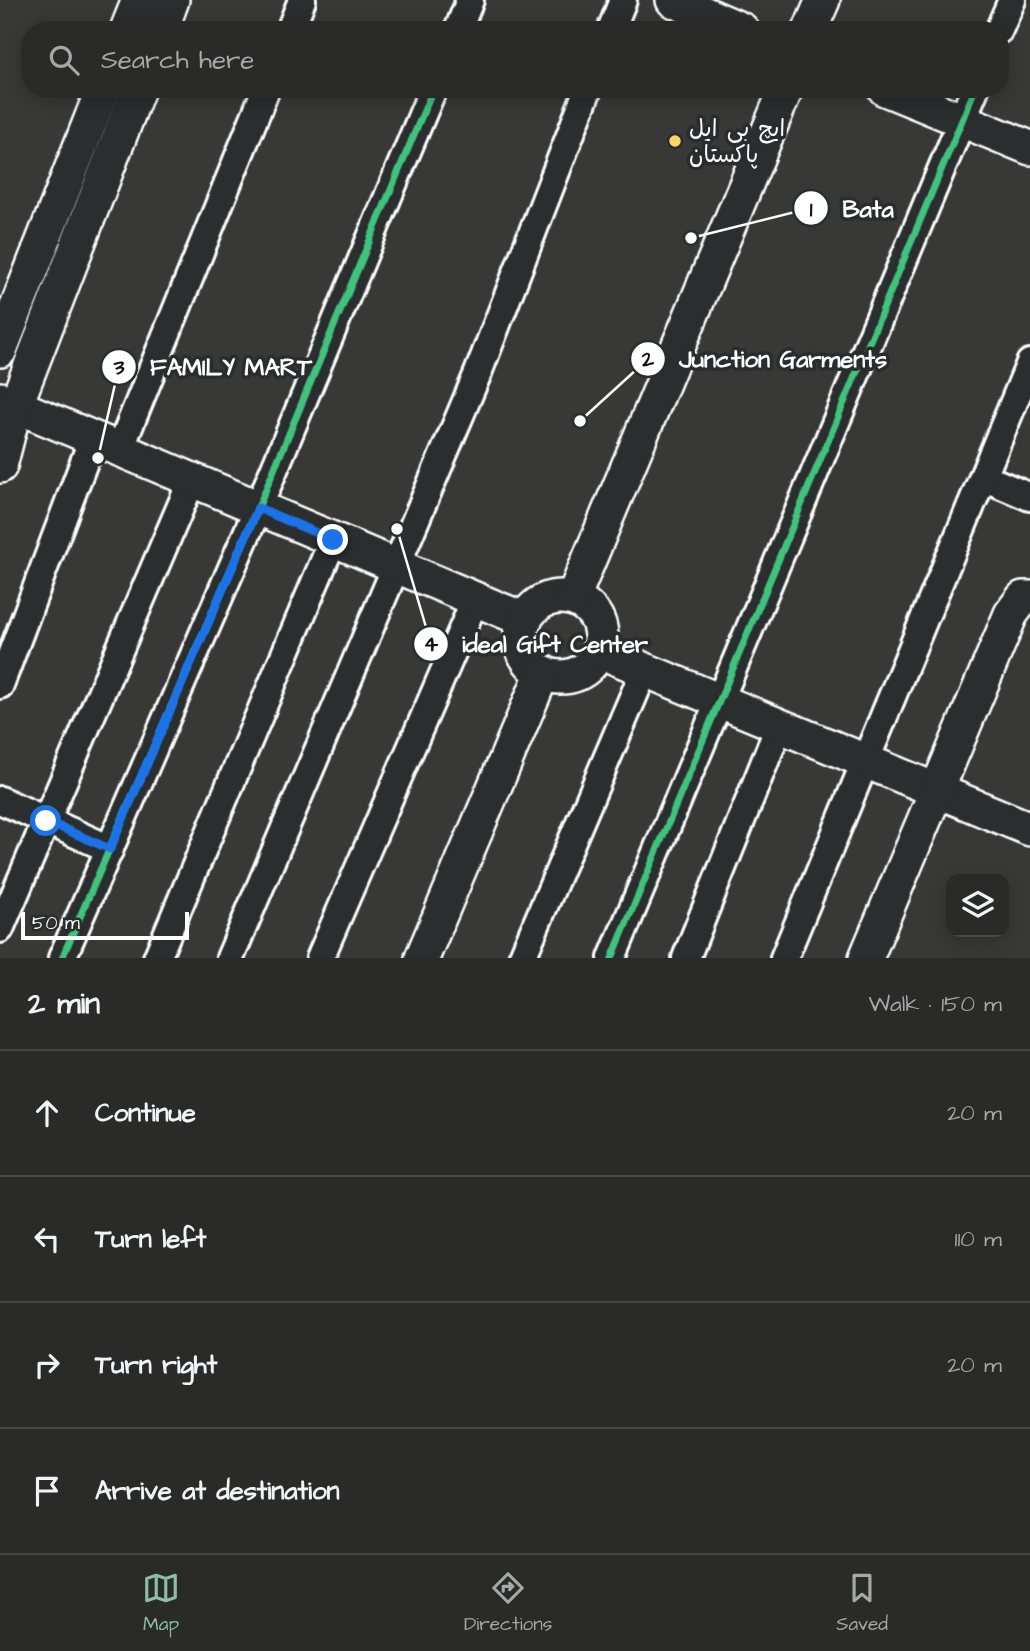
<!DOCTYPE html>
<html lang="en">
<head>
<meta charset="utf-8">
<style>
	:root { --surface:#2a2a29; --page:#323231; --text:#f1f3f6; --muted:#a5a7a8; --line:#464646; --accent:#8abfa5 }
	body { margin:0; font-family:"Architects Daughter","Playpen Sans Arabic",sans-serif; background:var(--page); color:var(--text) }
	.controls { position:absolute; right:21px; bottom:21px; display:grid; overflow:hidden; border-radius:14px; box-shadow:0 4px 18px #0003 }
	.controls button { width:63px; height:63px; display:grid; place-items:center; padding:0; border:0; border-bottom:2px solid var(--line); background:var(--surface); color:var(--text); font:35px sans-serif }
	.scale { position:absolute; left:21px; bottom:18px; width:168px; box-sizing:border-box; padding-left:7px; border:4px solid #fff; border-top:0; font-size:19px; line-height:24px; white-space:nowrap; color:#fff; -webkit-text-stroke:5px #2a2d2e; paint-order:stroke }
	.stop { position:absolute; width:21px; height:21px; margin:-16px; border:5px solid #1a73e8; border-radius:50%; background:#fff }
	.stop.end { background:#1a73e8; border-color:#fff; box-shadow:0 2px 7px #0008 }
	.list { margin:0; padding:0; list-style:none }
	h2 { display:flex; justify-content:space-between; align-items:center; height:91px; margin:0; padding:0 28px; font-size:30px }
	h2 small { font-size:23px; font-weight:400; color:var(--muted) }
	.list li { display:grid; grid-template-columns:46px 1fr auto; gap:21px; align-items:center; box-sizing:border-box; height:126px; padding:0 28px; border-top:2px solid var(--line) }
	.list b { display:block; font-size:26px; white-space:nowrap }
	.list em { font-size:23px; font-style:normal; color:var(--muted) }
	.icon { flex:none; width:38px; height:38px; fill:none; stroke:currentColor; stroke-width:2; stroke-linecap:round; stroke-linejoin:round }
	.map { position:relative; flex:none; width:1030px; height:958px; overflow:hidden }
	.search { position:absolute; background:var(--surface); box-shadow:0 4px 18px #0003; left:21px; right:21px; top:21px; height:77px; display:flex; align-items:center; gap:18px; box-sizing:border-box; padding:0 24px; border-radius:28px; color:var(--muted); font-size:26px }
	.sheet { height:595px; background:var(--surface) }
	nav { display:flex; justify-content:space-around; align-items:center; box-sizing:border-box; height:98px; border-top:2px solid var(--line); background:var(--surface); font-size:19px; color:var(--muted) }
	nav a { display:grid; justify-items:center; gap:4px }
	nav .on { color:var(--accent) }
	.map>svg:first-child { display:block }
</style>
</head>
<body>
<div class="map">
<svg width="1030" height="958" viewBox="0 0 1030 958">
	<rect width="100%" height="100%" fill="#383837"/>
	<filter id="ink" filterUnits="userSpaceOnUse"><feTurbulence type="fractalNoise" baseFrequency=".0143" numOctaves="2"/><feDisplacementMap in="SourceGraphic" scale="14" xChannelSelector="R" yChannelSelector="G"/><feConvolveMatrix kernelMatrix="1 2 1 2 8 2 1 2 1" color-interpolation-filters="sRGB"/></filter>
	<g filter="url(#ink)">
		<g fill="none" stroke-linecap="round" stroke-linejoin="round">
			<g stroke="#fff" stroke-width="32">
				<g id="minor">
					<polyline points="290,30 302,0"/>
					<polyline points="458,30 470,0"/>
					<polyline points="611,30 623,0"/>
					<polyline points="999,30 1012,0"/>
					<polyline points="120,449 266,89"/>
					<polyline points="983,477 1030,497"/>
					<polyline points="0,685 93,438"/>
					<polyline points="0,800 110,849"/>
					<polyline points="0,929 192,480"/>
					<polyline points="62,958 258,508 433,89"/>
					<polyline points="157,958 333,540"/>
					<polyline points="230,958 478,373 588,89"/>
					<polyline points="320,958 475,600"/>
					<polyline points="522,958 645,669"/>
					<polyline points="612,958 975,89"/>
					<polyline points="686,958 780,724"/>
					<polyline points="784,958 1030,363"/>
				</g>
			</g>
			<g stroke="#fff" stroke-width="38">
				<g id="tertiary">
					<polyline points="673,0 742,30"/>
					<polyline points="127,30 139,0"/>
					<polyline points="161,30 172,0"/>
					<polyline points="810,30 823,0"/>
					<polyline points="885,89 1030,148"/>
					<polyline points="0,350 103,89"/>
					<polyline points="0,399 525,620"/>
					<polyline points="0,466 15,407 138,89"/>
					<circle cx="561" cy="637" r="40"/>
					<polyline points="573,598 786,89"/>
					<polyline points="599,651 1030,829"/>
					<polyline points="422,958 543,672"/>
					<polyline points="866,958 1011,614 1023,598 1030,598"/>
				</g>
			</g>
			<use href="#minor" stroke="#2a2d2e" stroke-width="26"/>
			<use href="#tertiary" stroke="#2a2d2e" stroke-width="33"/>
			<g stroke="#2a2d2e" stroke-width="11">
				<g id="cycleway">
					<polyline points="62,958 258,508 433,89"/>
					<polyline points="612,958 975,89"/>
				</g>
			</g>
			<use href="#cycleway" stroke="#40c37c" stroke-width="7"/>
		</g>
	</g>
	<g fill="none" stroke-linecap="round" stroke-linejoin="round" filter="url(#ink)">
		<polyline stroke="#1a73e8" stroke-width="9" points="46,821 110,849 258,508 333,540"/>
	</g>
	<circle fill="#ffd166" stroke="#2a2d2e" stroke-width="2.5" cx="675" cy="141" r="7"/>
	<g text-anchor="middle" stroke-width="7" stroke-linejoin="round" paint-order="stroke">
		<g font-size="23" fill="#fff" stroke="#2a2d2e" text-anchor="start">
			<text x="689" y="136">ایچ بی ایل<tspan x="689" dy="26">پاکستان</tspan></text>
		</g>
	</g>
	<path fill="none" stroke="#fff" stroke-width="2.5" d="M691 238L811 208M580 421L648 359M98 458L119 367M397 529L431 644"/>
	<g fill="#fff" stroke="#2a2d2e" stroke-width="2.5">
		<circle cx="691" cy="238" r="7"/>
		<circle cx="580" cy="421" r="7"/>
		<circle cx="98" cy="458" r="7"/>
		<circle cx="397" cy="529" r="7"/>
		<circle cx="811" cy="208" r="18"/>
		<circle cx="648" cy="359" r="18"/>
		<circle cx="119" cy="367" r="18"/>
		<circle cx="431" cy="644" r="18"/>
	</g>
	<g font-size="21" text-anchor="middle" font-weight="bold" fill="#111">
		<text x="811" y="216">1</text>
		<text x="648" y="366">2</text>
		<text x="119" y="374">3</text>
		<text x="431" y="651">4</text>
	</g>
	<g font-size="24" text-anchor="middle" font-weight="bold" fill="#fff" stroke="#2a2d2e" stroke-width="7" stroke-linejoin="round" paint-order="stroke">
		<text x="868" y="217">Bata</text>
		<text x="783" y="367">Junction Garments</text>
		<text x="231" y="375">FAMILY MART</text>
		<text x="555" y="652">ideal Gift Center</text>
	</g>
</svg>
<div class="controls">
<button><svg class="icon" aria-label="layers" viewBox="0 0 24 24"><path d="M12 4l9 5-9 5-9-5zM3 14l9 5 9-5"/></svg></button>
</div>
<div class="scale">50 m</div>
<div class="stop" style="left:46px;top:821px"></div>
<div class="stop end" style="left:333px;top:540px"></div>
<div class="search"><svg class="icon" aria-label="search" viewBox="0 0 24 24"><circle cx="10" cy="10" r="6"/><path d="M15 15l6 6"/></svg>Search here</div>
</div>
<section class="sheet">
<h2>2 min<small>Walk · 150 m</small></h2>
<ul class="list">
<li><svg class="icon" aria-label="ahead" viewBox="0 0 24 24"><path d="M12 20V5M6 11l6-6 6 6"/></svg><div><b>Continue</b></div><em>20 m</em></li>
<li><svg class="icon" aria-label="left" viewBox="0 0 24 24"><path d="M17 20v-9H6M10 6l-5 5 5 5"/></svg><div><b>Turn left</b></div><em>110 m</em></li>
<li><svg class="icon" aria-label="right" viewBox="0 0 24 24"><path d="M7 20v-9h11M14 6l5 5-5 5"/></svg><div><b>Turn right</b></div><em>20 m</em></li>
<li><svg class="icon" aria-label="arrive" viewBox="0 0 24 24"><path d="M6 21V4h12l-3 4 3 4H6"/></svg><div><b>Arrive at destination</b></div></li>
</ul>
</section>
<nav>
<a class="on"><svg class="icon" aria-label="map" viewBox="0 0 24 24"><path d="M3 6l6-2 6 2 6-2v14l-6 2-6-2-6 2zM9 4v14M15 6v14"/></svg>Map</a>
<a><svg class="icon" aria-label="directions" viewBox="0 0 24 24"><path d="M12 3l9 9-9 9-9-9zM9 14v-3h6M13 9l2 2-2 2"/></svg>Directions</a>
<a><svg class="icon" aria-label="saved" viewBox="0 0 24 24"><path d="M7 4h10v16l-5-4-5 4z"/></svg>Saved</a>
</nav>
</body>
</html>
